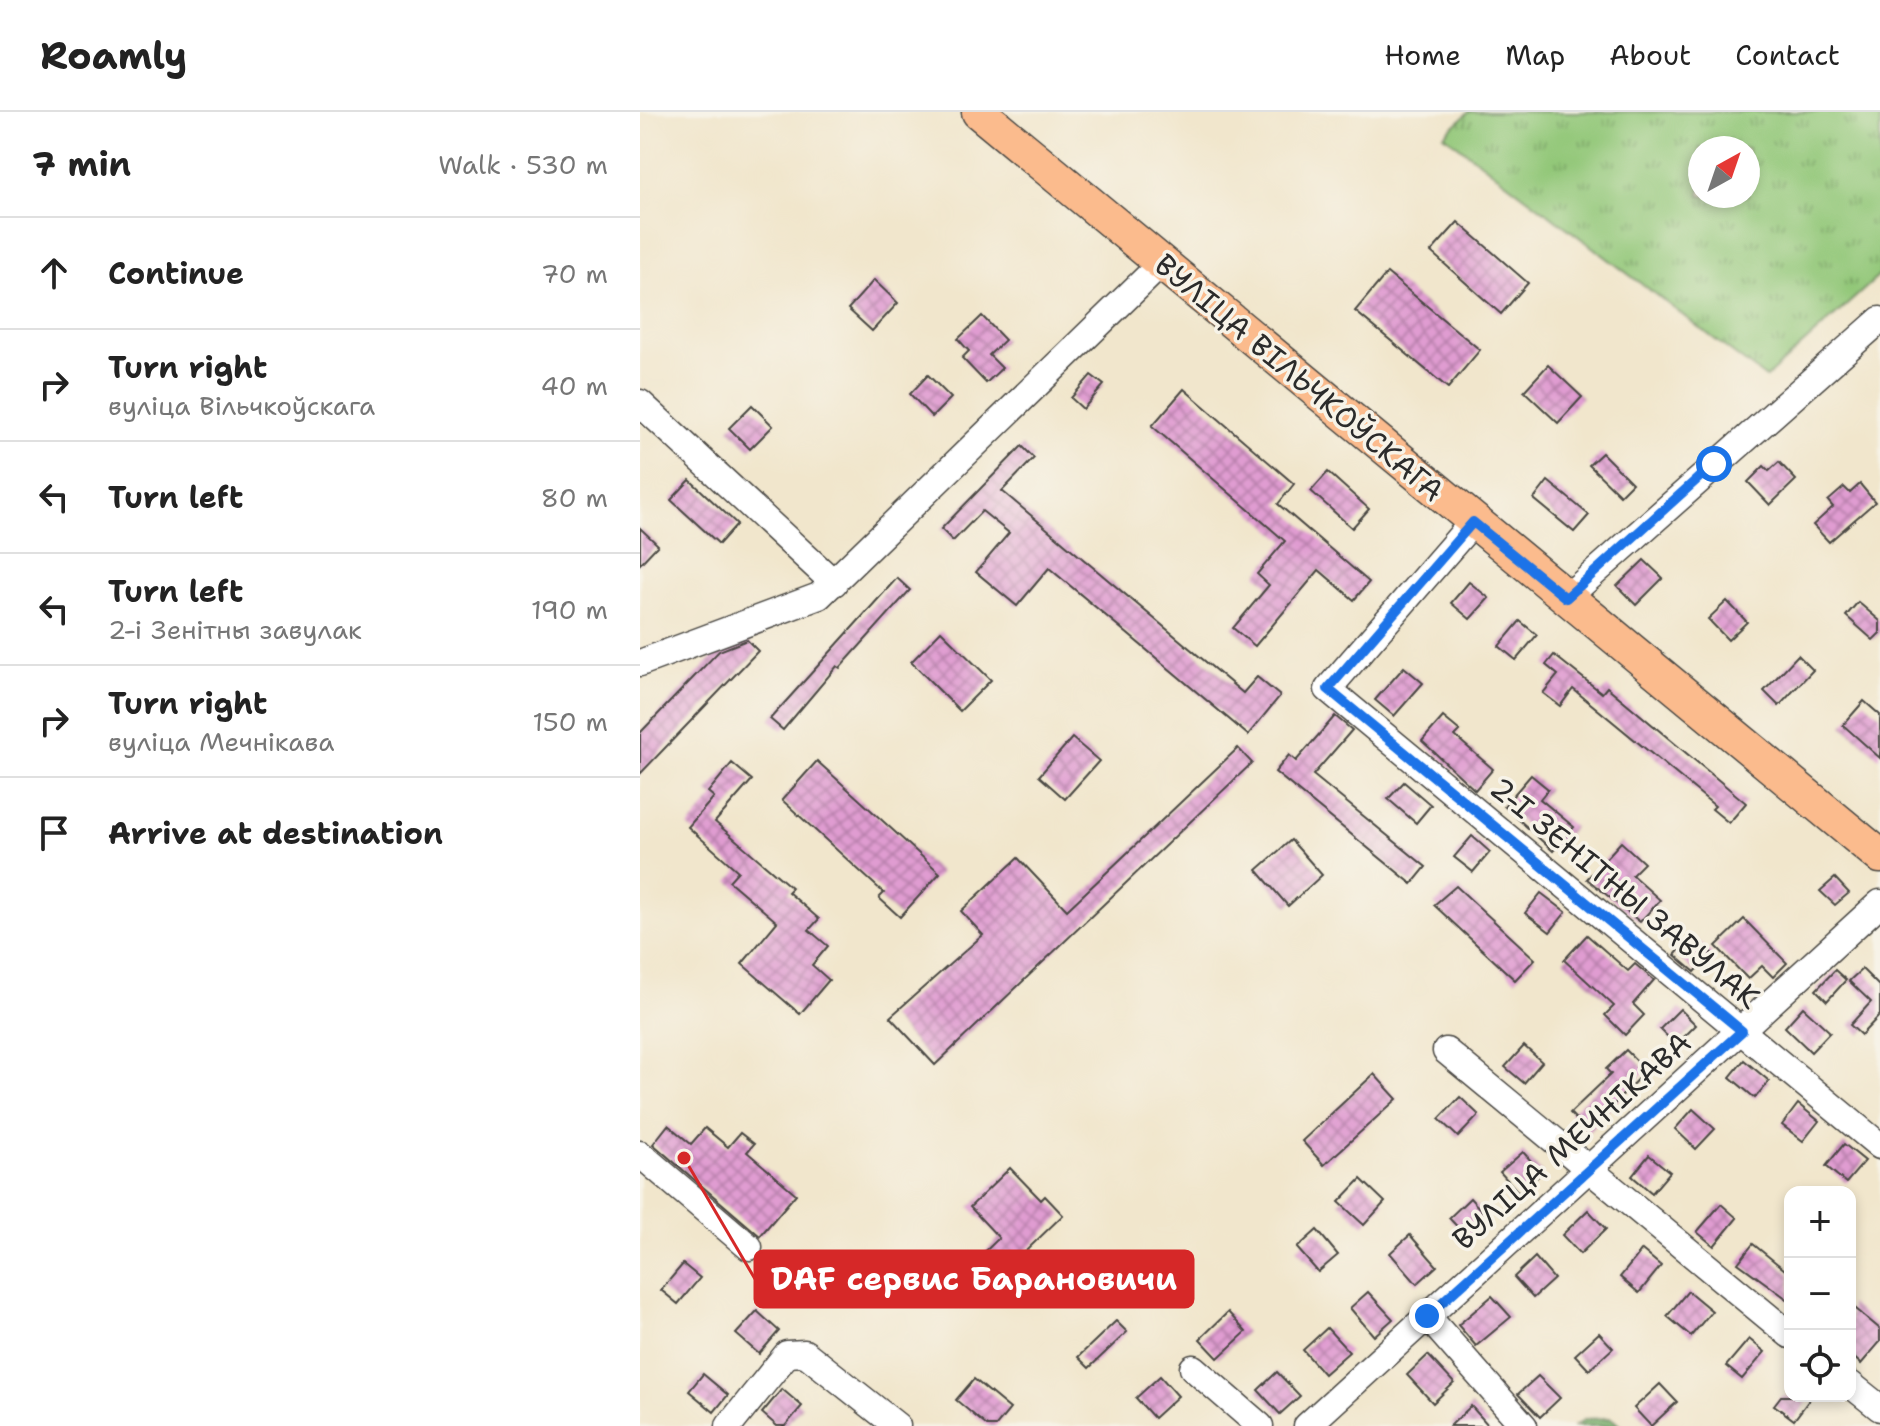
<!DOCTYPE html>
<html lang="en">
<head>
<meta charset="utf-8">
<style>
	:root { --surface:#fff; --page:#f6f6f6; --text:#222; --muted:#767676; --line:#e0e0e0 }
	body { margin:0; font-family:"Shantell Sans",sans-serif; background:var(--page); color:var(--text) }
	.controls { position:absolute; right:24px; bottom:24px; display:grid; overflow:hidden; border-radius:16px; box-shadow:0 4px 12px #0003 }
	.controls button { width:72px; height:72px; display:grid; place-items:center; padding:0; border:0; border-bottom:2px solid var(--line); background:var(--surface); color:var(--text); font:40px sans-serif }
	.compass { position:absolute; left:1048px; top:24px; width:72px; height:72px; border-radius:50%; background:var(--surface); box-shadow:0 4px 12px #0003; rotate:40deg }
	.stop { position:absolute; width:24px; height:24px; margin:-18px; border:6px solid #1a73e8; border-radius:50%; background:#fff }
	.stop.end { background:#1a73e8; border-color:#fff; box-shadow:0 2px 8px #0008 }
	.list { margin:0; padding:0; list-style:none }
	h2 { display:flex; justify-content:space-between; align-items:center; height:104px; margin:0; padding:0 32px; font-size:34px }
	h2 small { font-size:26px; font-weight:400; color:var(--muted) }
	.list li { display:grid; grid-template-columns:52px 1fr auto; gap:24px; align-items:center; box-sizing:border-box; height:112px; padding:0 32px; border-top:2px solid var(--line) }
	.list b { display:block; font-size:30px; white-space:nowrap }
	.list p { margin:0; font-size:26px; white-space:nowrap; color:var(--muted) }
	.list em { font-size:26px; font-style:normal; color:var(--muted) }
	.icon { flex:none; width:44px; height:44px; fill:none; stroke:currentColor; stroke-width:2; stroke-linecap:round; stroke-linejoin:round }
	.map { position:relative; flex:none; width:1240px; height:1314px; overflow:hidden }
	header { display:flex; align-items:center; gap:48px; box-sizing:border-box; height:112px; padding:0 40px; background:var(--surface); border-bottom:2px solid var(--line) }
	header strong { font-size:38px }
	nav { display:flex; gap:44px; margin-inline-start:auto; font-size:28px }
	main { display:flex }
	aside { flex:1; background:var(--surface) }
	.map>svg:first-child { display:block }
</style>
</head>
<body>
<header>
<strong>Roamly</strong>
<nav><a>Home</a><a>Map</a><a>About</a><a>Contact</a></nav>
</header>
<main>
<aside>
<h2>7 min<small>Walk · 530 m</small></h2>
<ul class="list">
<li><svg class="icon" aria-label="ahead" viewBox="0 0 24 24"><path d="M12 20V5M6 11l6-6 6 6"/></svg><div><b>Continue</b></div><em>70 m</em></li>
<li><svg class="icon" aria-label="right" viewBox="0 0 24 24"><path d="M7 20v-9h11M14 6l5 5-5 5"/></svg><div><b>Turn right</b><p>вуліца Вільчкоўскага</p></div><em>40 m</em></li>
<li><svg class="icon" aria-label="left" viewBox="0 0 24 24"><path d="M17 20v-9H6M10 6l-5 5 5 5"/></svg><div><b>Turn left</b></div><em>80 m</em></li>
<li><svg class="icon" aria-label="left" viewBox="0 0 24 24"><path d="M17 20v-9H6M10 6l-5 5 5 5"/></svg><div><b>Turn left</b><p>2-і Зенітны завулак</p></div><em>190 m</em></li>
<li><svg class="icon" aria-label="right" viewBox="0 0 24 24"><path d="M7 20v-9h11M14 6l5 5-5 5"/></svg><div><b>Turn right</b><p>вуліца Мечнікава</p></div><em>150 m</em></li>
<li><svg class="icon" aria-label="arrive" viewBox="0 0 24 24"><path d="M6 21V4h12l-3 4 3 4H6"/></svg><div><b>Arrive at destination</b></div></li>
</ul>
</aside>
<div class="map">
<svg width="1240" height="1314" viewBox="0 0 1240 1314">
	<defs>
		<pattern id="grass-tufts" width="24" height="20" patternUnits="userSpaceOnUse" patternTransform="scale(2)"><rect width="24" height="20" fill="#92c778"/><path d="M3 7l-1-3M5 7V3M7 7l1-3M15 17l-1-3M17 17v-4M19 17l1-3" fill="none" stroke="#77a263"/></pattern>
		<pattern id="forest-crowns" width="20" height="18" patternUnits="userSpaceOnUse" patternTransform="scale(2)"><rect width="20" height="18" fill="#75ac68"/><path d="M2 6a3 3 0 1 1 6 0M12 15a3 3 0 1 1 6 0" fill="none" stroke="#608c56"/></pattern>
		<pattern id="building-cross-hatch" width="8" height="8" patternUnits="userSpaceOnUse" patternTransform="scale(2)"><rect width="8" height="8" fill="#e09cd1"/><path d="M0 0l8 8M0 8l8-8" fill="none" stroke="#b67faa"/></pattern>
	</defs>
	<rect width="100%" height="100%" fill="#f7f3e8"/>
	<filter id="ink" filterUnits="userSpaceOnUse"><feTurbulence type="fractalNoise" baseFrequency=".0125" numOctaves="2"/><feDisplacementMap in="SourceGraphic" scale="16" xChannelSelector="R" yChannelSelector="G"/><feConvolveMatrix kernelMatrix="1 2 1 2 8 2 1 2 1" color-interpolation-filters="sRGB"/></filter>
	<filter id="wash" filterUnits="userSpaceOnUse"><feTurbulence type="fractalNoise" baseFrequency=".006" numOctaves="4" result="noise"/><feDisplacementMap in="SourceGraphic" scale="32" xChannelSelector="R" yChannelSelector="G"/><feGaussianBlur stdDeviation="1.8" result="paint"/><feColorMatrix in="noise" values="0 0 0 0 0 0 0 0 0 0 0 0 0 0 0 0 0 1.4 0 .05"/><feComposite in="paint" operator="in"/></filter>
	<g filter="url(#wash)">
		<rect width="100%" height="100%" fill="#f1e6cc"/>
		<path fill="url(#grass-tufts)" stroke="#5e7952" stroke-width="2" fill-rule="evenodd" d="M829,0H1240V163L1126,266L804,23ZM1060,36H1108V84H1060Z"/>
		<polygon fill="url(#forest-crowns)" stroke="#506c4a" stroke-width="2" points="971,1306 981,1314 935,1314 945,1307"/>
		<g id="blocks">
			<g fill="url(#building-cross-hatch)">
				<polygon points="818,110 888,171 861,202 791,140"/>
				<polygon points="747,161 840,238 808,276 715,199"/>
				<polygon points="234,168 258,191 232,219 208,197"/>
				<polygon points="342,204 365,228 349,243 362,256 346,271 322,246 329,239 318,227"/>
				<polygon points="908,253 942,285 918,311 884,279"/>
				<polygon points="288,263 311,286 292,305 270,282"/>
				<polygon points="451,263 464,273 443,297 431,286"/>
				<polygon points="544,277 654,372 638,392 729,470 714,488 679,458 615,534 593,516 629,473 617,462 645,429 512,314"/>
				<polygon points="112,293 133,314 110,337 89,316"/>
				<polygon points="382,334 394,346 362,379 603,581 617,565 640,584 608,623 409,456 377,494 336,460 369,421 342,399 313,429 301,417"/>
				<polygon points="962,341 992,371 980,383 949,353"/>
				<polygon points="1139,350 1156,368 1130,393 1108,370 1124,354 1129,359"/>
				<polygon points="688,360 729,397 712,416 671,379"/>
				<polygon points="50,368 97,412 79,432 31,388"/>
				<polygon points="908,369 949,403 934,420 894,387"/>
				<polygon points="1220,372 1235,390 1189,430 1173,413 1193,395 1188,389 1204,375 1210,381"/>
				<polygon points="0,416 18,433 0,452"/>
				<polygon points="1004,448 1023,466 996,493 977,474"/>
				<polygon points="257,466 270,478 200,556 197,554 143,618 130,607"/>
				<polygon points="829,470 849,486 830,507 811,491"/>
				<polygon points="1087,489 1107,510 1088,528 1068,507"/>
				<polygon points="1218,490 1240,509 1240,521 1233,528 1206,504"/>
				<polygon points="880,509 897,523 876,548 859,534"/>
				<polygon points="301,519 351,568 320,599 271,550"/>
				<polygon points="107,528 118,539 0,662 0,621 79,539"/>
				<polygon points="914,543 962,581 967,575 1106,691 1089,711 1072,697 1075,694 933,577 920,594 903,581 918,563 906,553"/>
				<polygon points="1158,543 1173,558 1139,594 1124,579"/>
				<polygon points="764,555 783,571 754,604 735,588"/>
				<polygon points="1224,589 1240,603 1240,646 1203,613"/>
				<polygon points="695,604 712,618 673,663 786,755 772,772 635,660 649,643 656,649"/>
				<polygon points="803,605 820,619 815,624 853,657 835,678 782,629"/>
				<polygon points="432,626 459,649 425,687 399,664"/>
				<polygon points="598,636 612,651 295,953 250,905 343,823 321,799 378,746 427,798"/>
				<polygon points="177,649 300,761 260,805 239,786 244,781 142,688"/>
				<polygon points="92,651 112,668 75,710 152,776 148,780 179,807 169,818 188,834 172,853 189,868 160,902 102,852 137,810 89,769 98,759 48,715 74,685 68,680"/>
				<polygon points="891,663 908,677 900,687 934,715 913,739 864,694"/>
				<polygon points="764,670 791,693 776,711 748,687"/>
				<polygon points="832,724 850,740 833,760 814,745"/>
				<polygon points="651,728 682,763 648,794 617,758"/>
				<polygon points="981,730 1004,751 992,763 1020,788 1000,810 947,767"/>
				<polygon points="1195,766 1209,781 1195,793 1180,779"/>
				<polygon points="816,774 895,847 875,868 794,793"/>
				<polygon points="901,781 926,800 910,820 885,801"/>
				<polygon points="1104,807 1147,851 1133,865 1122,854 1108,867 1076,834"/>
				<polygon points="947,823 988,859 995,852 1014,868 993,892 1004,903 985,923 965,903 974,894 924,848"/>
				<polygon points="1052,824 1072,841 1055,860 1035,843"/>
				<polygon points="1222,857 1240,875 1240,903 1221,923 1210,913 1231,890 1209,869"/>
				<polygon points="1195,858 1206,868 1187,889 1176,878"/>
				<polygon points="1163,895 1190,920 1171,940 1145,915"/>
				<polygon points="1040,897 1056,913 1036,933 1020,917"/>
				<polygon points="884,934 902,950 884,971 865,955"/>
				<polygon points="986,938 1006,958 948,1020 930,1001 971,962 966,957"/>
				<polygon points="1104,948 1129,969 1115,986 1090,965"/>
				<polygon points="734,962 757,987 684,1053 662,1029"/>
				<polygon points="820,985 839,1003 818,1025 799,1007"/>
				<polygon points="1158,992 1179,1009 1163,1029 1142,1013"/>
				<polygon points="1053,997 1075,1017 1056,1037 1035,1017"/>
				<polygon points="28,1013 51,1032 65,1016 88,1035 100,1021 114,1032 107,1040 156,1082 120,1124 13,1032"/>
				<polygon points="1204,1032 1225,1049 1206,1071 1186,1054"/>
				<polygon points="883,1040 902,1061 879,1081 860,1060"/>
				<polygon points="1009,1043 1030,1060 1012,1081 992,1064"/>
				<polygon points="370,1056 401,1088 405,1084 423,1103 334,1189 315,1169 359,1126 330,1095"/>
				<polygon points="721,1067 745,1090 724,1113 699,1090"/>
				<polygon points="830,1086 849,1107 828,1126 809,1106"/>
				<polygon points="1081,1092 1097,1106 1074,1134 1057,1120"/>
				<polygon points="948,1098 966,1117 940,1142 922,1123"/>
				<polygon points="677,1118 698,1143 678,1160 657,1136"/>
				<polygon points="770,1123 797,1154 777,1172 750,1141"/>
				<polygon points="1113,1132 1150,1162 1150,1189 1098,1151"/>
				<polygon points="1002,1138 1021,1154 999,1181 980,1165"/>
				<polygon points="895,1145 914,1167 893,1186 874,1165"/>
				<polygon points="43,1152 60,1166 38,1192 21,1178"/>
				<polygon points="1048,1179 1072,1199 1051,1224 1027,1204"/>
				<polygon points="728,1180 753,1207 734,1224 710,1196"/>
				<polygon points="852,1184 871,1205 836,1234 818,1213"/>
				<polygon points="1210,1192 1240,1217 1240,1230 1221,1252 1210,1242"/>
				<polygon points="117,1199 139,1219 119,1242 96,1222"/>
				<polygon points="588,1200 606,1220 578,1246 560,1227"/>
				<polygon points="476,1209 487,1220 449,1256 438,1245"/>
				<polygon points="687,1216 709,1240 684,1262 663,1238"/>
				<polygon points="959,1221 973,1236 949,1258 935,1243"/>
				<polygon points="1109,1227 1125,1240 1102,1267 1086,1254"/>
				<polygon points="788,1243 814,1271 793,1291 767,1263"/>
				<polygon points="637,1260 660,1284 640,1302 618,1278"/>
				<polygon points="63,1262 88,1283 74,1300 49,1279"/>
				<polygon points="520,1264 538,1284 514,1306 496,1286"/>
				<polygon points="898,1264 920,1286 900,1305 878,1282"/>
				<polygon points="334,1267 370,1297 356,1314 347,1314 316,1288"/>
				<polygon points="1020,1272 1037,1290 1011,1314 994,1296"/>
				<polygon points="142,1277 162,1294 145,1314 137,1314 122,1301"/>
				<polygon points="1141,1284 1172,1284 1154,1308 1134,1293"/>
				<polygon points="831,1294 849,1314 810,1314"/>
			</g>
		</g>
	</g>
	<g filter="url(#ink)">
		<use href="#blocks" fill-opacity="0" stroke="#494743" stroke-width="2"/>
		<g fill="none" stroke-linecap="round" stroke-linejoin="round">
			<g stroke="#494743" stroke-width="29">
				<g id="minor">
					<polyline points="0,291 194,471"/>
					<polyline points="833,410 688,577 1240,1034"/>
					<polyline points="926,486 1240,208"/>
					<polyline points="0,551 179,484 522,151"/>
					<polyline points="806,939 1150,1223"/>
					<polyline points="0,1042 109,1135"/>
					<polyline points="787,1204 884,1314"/>
					<polyline points="553,1256 620,1314"/>
					<polyline points="1210,1272 1240,1296"/>
					<polyline points="89,1314 147,1242 165,1241 257,1314"/>
					<polyline points="667,1314 1240,791"/>
				</g>
			</g>
			<g stroke="#494743" stroke-width="37">
				<polyline id="major" points="339,0 1240,744"/>
			</g>
			<use href="#minor" stroke="#fff" stroke-width="26"/>
			<use href="#major" stroke="#fbbb8d" stroke-width="34"/>
		</g>
	</g>
	<g fill="none" stroke-linecap="round" stroke-linejoin="round" filter="url(#ink)">
		<polyline stroke="#1a73e8" stroke-width="10" points="787,1204 1102,919 688,577 833,410 926,486 1074,352"/>
	</g>
	<g text-anchor="middle" stroke-width="7" stroke-linejoin="round" paint-order="stroke">
		<g font-size="30" fill="#2b2b2b" stroke="#f7f3e8">
			<text transform="translate(659 266) rotate(40)" y="10">ВУЛІЦА ВІЛЬЧКОЎСКАГА</text>
			<text transform="translate(985 781) rotate(40)" y="10">2-І ЗЕНІТНЫ ЗАВУЛАК</text>
			<text transform="translate(932 1029) rotate(-42)" y="10">ВУЛІЦА МЕЧНІКАВА</text>
		</g>
	</g>
	<path fill="none" stroke="#d62828" stroke-width="3" d="M44 1046L115 1167"/>
	<circle fill="#d62828" stroke="#f7f3e8" stroke-width="3" cx="44" cy="1046" r="8"/>
	<rect fill="#d62828" stroke="#d62828" stroke-width="3" x="115" y="1139" width="438" height="56" rx="8"/>
	<g font-size="32" text-anchor="middle" font-weight="bold" fill="#fff">
		<text x="334" y="1178">DAF сервис Барановичи</text>
	</g>
</svg>
<div class="controls">
<button>+</button>
<button>−</button>
<button><svg class="icon" aria-label="locate" viewBox="0 0 24 24"><circle cx="12" cy="12" r="6"/><path d="M12 2v4M12 18v4M2 12h4M18 12h4"/></svg></button>
</div>
<svg class="compass" viewBox="-18 -18 36 36"><path d="M0-13l5 13h-10z" fill="#e53935"/><path d="M0 13l5-13h-10z" fill="#767676"/></svg>
<div class="stop" style="left:1074px;top:352px"></div>
<div class="stop end" style="left:787px;top:1204px"></div>
</div>
</main>
</body>
</html>
